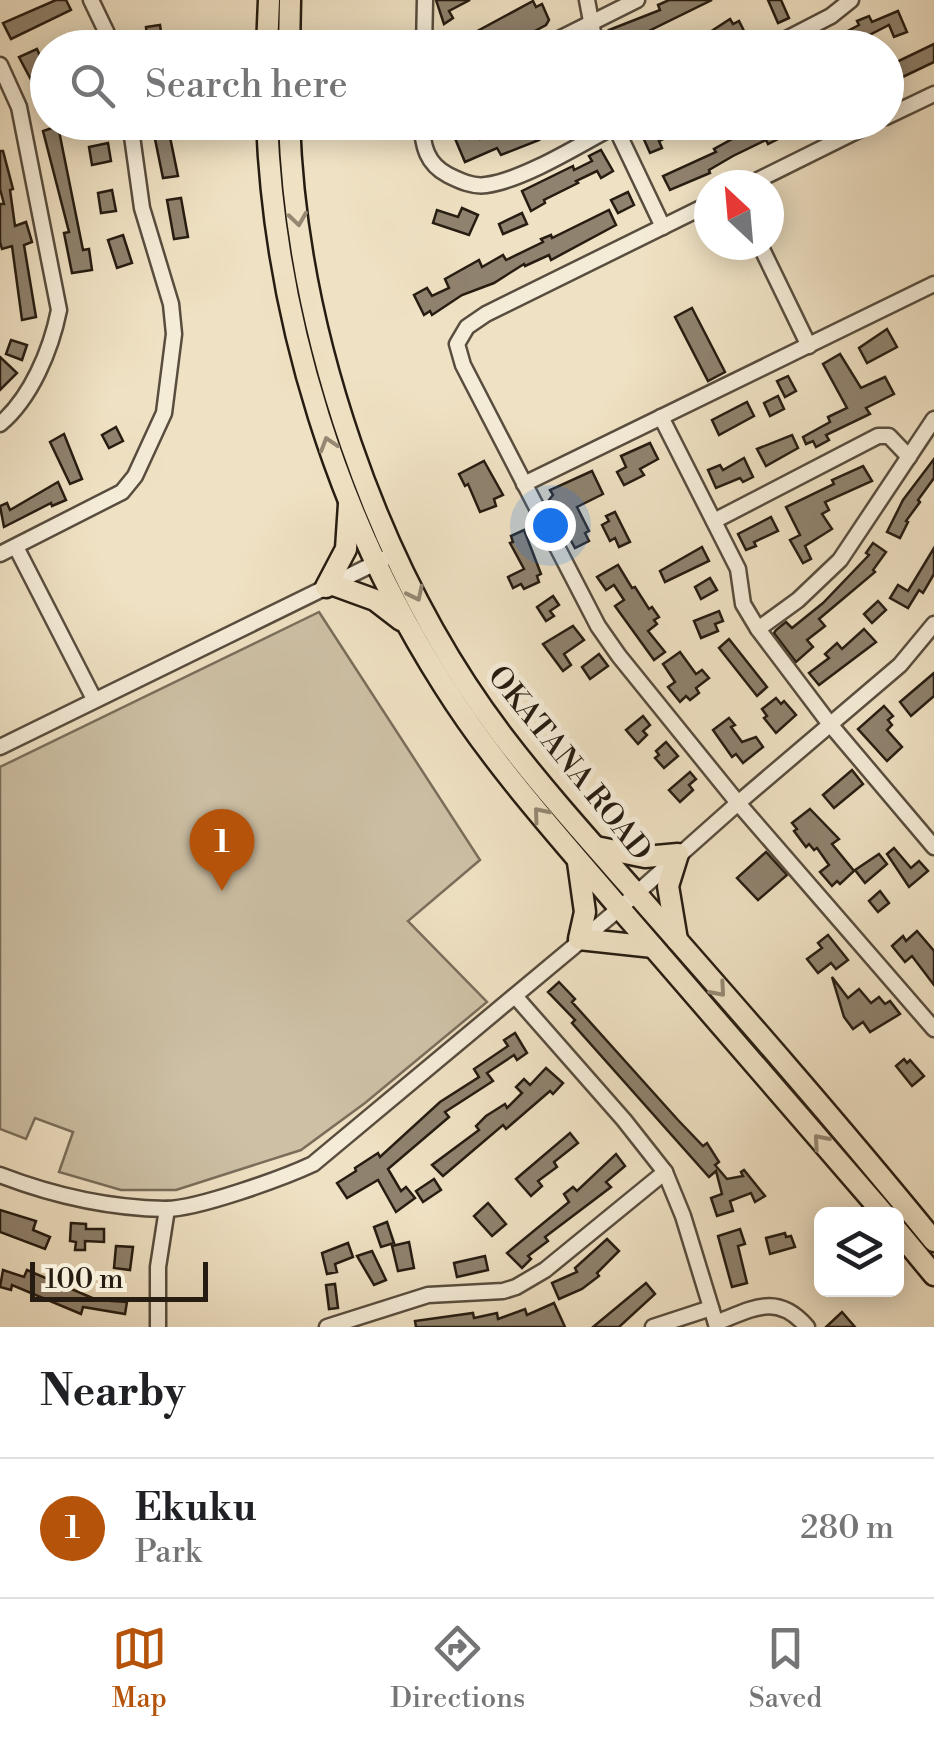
<!DOCTYPE html>
<html lang="en">
<head>
<meta charset="utf-8">
<style>
	:root { --surface:#fff; --page:#f2f2f2; --text:#202124; --muted:#757577; --line:#e0e0e0; --accent:#b45309 }
	body { margin:0; font-family:"Libre Bodoni",serif; background:var(--page); color:var(--text) }
	.controls { position:absolute; right:30px; bottom:30px; display:grid; overflow:hidden; border-radius:15px; box-shadow:0 5px 25px #0003 }
	.controls button { width:90px; height:90px; display:grid; place-items:center; padding:0; border:0; border-bottom:2px solid var(--line); background:var(--surface); color:var(--text); font:50px sans-serif }
	.compass { position:absolute; left:694px; top:170px; width:90px; height:90px; border-radius:50%; background:var(--surface); box-shadow:0 5px 25px #0003; rotate:334deg }
	.scale { position:absolute; left:30px; bottom:25px; width:178px; box-sizing:border-box; padding-left:10px; border:5px solid #261c11; border-top:0; font-size:28px; line-height:35px; white-space:nowrap; color:#261c11; -webkit-text-stroke:8px #f5ecd8; paint-order:stroke }
	.you { position:absolute; left:550px; top:525px; width:35px; height:35px; margin:-25px; border:8px solid #fff; border-radius:50%; background:#1a73e8; box-shadow:0 0 0 15px #1a73e833 }
	.badge { display:grid; place-items:center; width:65px; height:65px; border-radius:50%; background:var(--accent); color:#fff; font-size:32px; font-weight:700 }
	.pin { position:absolute; translate:-50% -82px; filter:drop-shadow(0 2px 5px #0008) }
	.pin::after { content:''; position:absolute; top:52px; width:35px; height:30px; background:inherit; clip-path:polygon(0 0,100% 0,50% 100%) }
	.list { margin:0; padding:0; list-style:none }
	h2 { display:flex; justify-content:space-between; align-items:center; height:130px; margin:0; padding:0 40px; font-size:42px }
	h2 small { font-size:32px; font-weight:400; color:var(--muted) }
	.list li { display:grid; grid-template-columns:65px 1fr auto; gap:30px; align-items:center; box-sizing:border-box; height:140px; padding:0 40px; border-top:2px solid var(--line) }
	.list b { display:block; font-size:38px; white-space:nowrap }
	.list p { margin:0; font-size:32px; white-space:nowrap; color:var(--muted) }
	.list em { font-size:32px; font-style:normal; color:var(--muted) }
	.icon { flex:none; width:55px; height:55px; fill:none; stroke:currentColor; stroke-width:2; stroke-linecap:round; stroke-linejoin:round }
	.map { position:relative; flex:none; width:934px; height:1327px; overflow:hidden }
	.search { position:absolute; background:var(--surface); box-shadow:0 5px 25px #0003; left:30px; right:30px; top:30px; height:110px; display:flex; align-items:center; gap:25px; box-sizing:border-box; padding:0 35px; border-radius:55px; color:var(--muted); font-size:38px }
	.sheet { height:270px; background:var(--surface) }
	nav { display:flex; justify-content:space-around; align-items:center; box-sizing:border-box; height:140px; border-top:2px solid var(--line); background:var(--surface); font-size:28px; color:var(--muted) }
	nav a { display:grid; justify-items:center; gap:5px }
	nav .on { color:var(--accent) }
	.map>svg:first-child { display:block }
</style>
</head>
<body>
<div class="map">
<svg width="934" height="1327" viewBox="0 0 934 1327">
	<rect width="100%" height="100%" fill="#efe1c3"/>
	<filter id="stains"><feTurbulence type="fractalNoise" baseFrequency=".002" numOctaves="4"/><feColorMatrix values="0 0 0 0 .2 0 0 0 0 .09 0 0 0 0 .02 0 0 0 .5 -.17"/></filter>
	<radialGradient id="worn" r=".72"><stop offset=".6" stop-color="#630" stop-opacity="0"/><stop offset="1" stop-color="#630" stop-opacity=".3"/></radialGradient>
	<polygon fill="#cdc0a5" stroke="#7a6e5b" stroke-width="2.5" points="319,612 480,860 408,921 487,1002 365,1103 301,1150 176,1190 121,1190 59,1172 73,1132 35,1118 26,1139 0,1129 0,767"/>
	<g fill="#8f826e" stroke="#261c11" stroke-width="2.5">
		<polygon points="56,0 66,0 71,10 11,39 3,23"/>
		<polygon points="436,0 470,0 449,11 453,18 444,24"/>
		<polygon points="669,0 712,0 616,47 609,30 660,10 658,5"/>
		<polygon points="768,0 781,0 789,18 778,23"/>
		<polygon points="533,1 536,7 542,4 549,20 546,25 516,41 513,36 489,48 477,48 470,35"/>
		<polygon points="898,11 907,32 894,37 889,25 844,48 815,48 859,25 857,21 869,16 872,22"/>
		<polygon points="730,19 733,24 739,21 746,35 722,48 711,48 704,36"/>
		<polygon points="160,25 162,39 147,40 146,27"/>
		<polygon points="934,44 934,62 886,85 886,67"/>
		<polygon points="37,49 48,75 48,85 37,91 19,57"/>
		<polygon points="448,122 472,122 480,139 498,130 506,138 533,126 539,140 501,155 497,148 465,162"/>
		<polygon points="667,122 681,122 684,129 659,141 662,148 650,153 642,135"/>
		<polygon points="776,122 812,122 768,144 766,140 733,156 709,170 710,173 670,190 663,176 716,152 714,149 747,131 749,135"/>
		<polygon points="58,126 83,250 89,249 92,270 72,273 64,233 69,232 43,131"/>
		<polygon points="170,137 178,176 163,178 155,139"/>
		<polygon points="108,143 111,161 92,165 89,147"/>
		<polygon points="601,150 613,171 601,178 597,171 576,181 578,183 544,200 545,203 531,211 522,191 573,166 574,170 592,161 589,156"/>
		<polygon points="0,151 3,151 13,189 10,190 15,226 26,222 32,242 24,245 36,317 22,320 12,246 2,249 0,242 0,204 4,204 0,189"/>
		<polygon points="112,190 116,211 101,213 98,193"/>
		<polygon points="628,192 634,205 618,213 611,200"/>
		<polygon points="181,198 188,237 174,239 167,200"/>
		<polygon points="462,208 478,215 469,235 433,223 437,210 458,217"/>
		<polygon points="609,210 616,225 551,260 549,255 525,266 524,264 494,283 462,295 432,315 430,311 424,315 414,295 427,288 432,296 449,288 445,279 479,260 482,267 503,255 506,260 543,242 541,239 551,235 552,238"/>
		<polygon points="522,213 527,224 503,234 499,224"/>
		<polygon points="123,235 132,263 117,268 108,240"/>
		<polygon points="692,308 725,372 708,381 675,317"/>
		<polygon points="887,329 897,347 867,363 859,348"/>
		<polygon points="11,340 27,345 22,360 6,354"/>
		<polygon points="840,354 861,388 885,377 894,394 866,408 870,414 826,435 829,440 816,447 813,441 806,444 803,437 830,422 828,417 847,408 823,364"/>
		<polygon points="0,357 17,373 0,390"/>
		<polygon points="788,376 796,391 785,397 777,381"/>
		<polygon points="778,396 784,409 770,416 764,403"/>
		<polygon points="747,402 754,416 719,435 712,420"/>
		<polygon points="116,427 123,441 109,448 102,435"/>
		<polygon points="64,434 82,479 70,484 50,442"/>
		<polygon points="792,435 798,448 766,466 757,449"/>
		<polygon points="650,443 658,459 640,469 644,475 624,485 617,472 626,467 621,456"/>
		<polygon points="744,458 753,477 743,482 740,478 716,488 708,470 720,465 723,470"/>
		<polygon points="934,459 934,478 918,500 920,502 906,521 908,522 900,538 887,532 903,500"/>
		<polygon points="484,461 503,495 494,499 496,506 480,512 468,484 465,486 459,474"/>
		<polygon points="863,466 872,481 825,502 829,510 822,514 832,529 805,546 811,559 803,563 790,540 800,535 786,507 834,484 832,480"/>
		<polygon points="592,471 603,494 577,507 589,531 585,533 589,541 575,548 549,500 553,495 550,490"/>
		<polygon points="58,482 66,500 52,506 51,503 4,527 0,506 7,503 10,510"/>
		<polygon points="615,512 630,542 619,547 615,538 610,541 602,525 609,521 606,516"/>
		<polygon points="771,517 778,531 754,542 756,546 746,550 738,534"/>
		<polygon points="524,530 541,574 537,576 539,582 524,589 521,584 513,588 508,577 524,569 510,543 513,542 511,536"/>
		<polygon points="873,543 886,552 873,570 875,572 819,619 825,626 807,640 813,647 796,662 774,633 776,630 786,622 792,628 823,603 869,555 866,553"/>
		<polygon points="702,547 709,561 665,582 660,571"/>
		<polygon points="934,548 934,574 923,593 919,590 908,608 890,598 898,585 908,591"/>
		<polygon points="618,565 632,588 635,587 649,609 652,607 659,617 654,620 657,624 648,631 665,652 654,660 615,606 624,600 614,585 606,590 597,577"/>
		<polygon points="710,578 717,590 701,599 695,587"/>
		<polygon points="553,596 559,605 550,611 554,616 546,621 537,607"/>
		<polygon points="878,601 886,610 872,623 864,614"/>
		<polygon points="719,611 723,621 715,624 718,631 701,638 694,621"/>
		<polygon points="573,626 584,640 564,654 571,665 563,671 543,644"/>
		<polygon points="864,629 876,642 819,685 809,673 829,658 825,654 837,643 842,649"/>
		<polygon points="729,639 767,687 757,696 719,648"/>
		<polygon points="680,652 696,674 702,670 709,678 696,688 699,693 690,700 686,696 680,702 668,687 675,682 663,664"/>
		<polygon points="599,654 608,666 590,679 582,667"/>
		<polygon points="934,673 934,696 911,716 900,702"/>
		<polygon points="776,698 781,704 784,701 796,715 776,733 764,718 767,716 762,709"/>
		<polygon points="884,706 893,716 888,720 892,725 887,730 902,747 887,761 858,729"/>
		<polygon points="643,716 650,725 643,731 647,735 638,744 626,730"/>
		<polygon points="729,718 735,725 731,727 742,742 756,737 763,747 743,763 736,754 732,757 713,730"/>
		<polygon points="666,742 678,756 664,768 655,758 659,755 656,751"/>
		<polygon points="852,770 863,784 834,808 823,795"/>
		<polygon points="690,772 696,779 689,785 693,790 680,802 669,790"/>
		<polygon points="810,809 839,839 832,844 854,871 840,884 837,881 832,886 820,872 829,865 817,848 814,850 809,844 806,847 794,831 797,829 792,823"/>
		<polygon points="894,848 911,868 919,861 928,871 909,887 887,854"/>
		<polygon points="766,852 787,875 758,900 737,878"/>
		<polygon points="879,854 887,864 865,883 855,870"/>
		<polygon points="880,891 889,903 878,912 869,901"/>
		<polygon points="917,931 934,951 934,985 912,956 905,962 892,946 903,936 906,941"/>
		<polygon points="828,935 848,960 836,969 831,963 818,973 807,959 822,948 818,943"/>
		<polygon points="832,977 848,998 859,989 871,1003 879,997 885,1004 890,1001 900,1014 870,1032 863,1022 853,1029 844,1017"/>
		<polygon points="559,982 575,999 572,1002 678,1120 703,1146 707,1143 719,1162 715,1165 727,1179 743,1176 741,1172 744,1170 765,1196 755,1202 751,1193 730,1201 733,1211 717,1216 711,1198 722,1194 716,1171 709,1177 572,1023 575,1020 548,992"/>
		<polygon points="515,1033 527,1053 517,1060 514,1055 487,1073 493,1081 445,1112 449,1117 388,1169 401,1191 406,1187 415,1198 396,1212 378,1180 347,1198 337,1183 356,1171 355,1168 378,1153 380,1157 440,1102 479,1077 474,1069 508,1046 504,1040"/>
		<polygon points="904,1059 907,1063 910,1060 924,1076 912,1086 896,1066"/>
		<polygon points="546,1068 563,1083 553,1094 550,1091 506,1129 503,1125 443,1176 432,1165 479,1130 476,1126 486,1116 505,1104 507,1108 522,1093 516,1087 524,1079 530,1085"/>
		<polygon points="570,1133 578,1143 554,1162 557,1167 538,1181 542,1186 531,1196 516,1179"/>
		<polygon points="616,1154 625,1166 606,1182 611,1187 545,1237 548,1241 528,1256 531,1259 522,1268 507,1253 569,1202 564,1194 573,1187 577,1191"/>
		<polygon points="434,1179 441,1190 423,1202 416,1191"/>
		<polygon points="488,1203 506,1224 492,1236 474,1216"/>
		<polygon points="0,1210 36,1221 33,1230 50,1237 45,1249 0,1232"/>
		<polygon points="387,1222 394,1243 381,1247 374,1227"/>
		<polygon points="71,1223 86,1224 86,1229 104,1229 104,1242 85,1241 85,1250 75,1250 76,1242 70,1241"/>
		<polygon points="740,1229 745,1244 738,1246 747,1283 732,1287 718,1236"/>
		<polygon points="785,1233 786,1237 791,1236 795,1247 770,1254 766,1238"/>
		<polygon points="607,1239 619,1251 597,1273 599,1276 582,1289 559,1299 552,1283 577,1272 575,1268"/>
		<polygon points="409,1242 414,1268 398,1271 392,1246"/>
		<polygon points="348,1243 353,1257 335,1264 337,1272 327,1274 322,1253"/>
		<polygon points="116,1246 133,1247 130,1270 114,1268"/>
		<polygon points="372,1251 386,1280 374,1285 357,1256"/>
		<polygon points="485,1256 488,1270 457,1277 454,1263"/>
		<polygon points="3,1270 24,1277 27,1270 97,1300 127,1302 125,1314 83,1307 81,1314 12,1285 11,1290 0,1287"/>
		<polygon points="646,1283 655,1294 619,1327 593,1327"/>
		<polygon points="335,1284 338,1308 329,1309 326,1285"/>
		<polygon points="554,1303 565,1327 416,1327 415,1321 473,1313 474,1318 497,1313 498,1319 525,1309 527,1315"/>
		<polygon points="842,1312 855,1327 826,1327"/>
	</g>
	<g fill="none" stroke-linecap="round" stroke-linejoin="round">
		<g stroke="#584d3e" stroke-width="19">
			<g id="minor">
				<polyline points="91,0 114,48"/>
				<polyline points="587,0 596,48"/>
				<polyline points="424,48 425,0"/>
				<polyline points="541,48 637,0"/>
				<polyline points="769,48 831,16 851,0"/>
				<path d="M0,65L19,107L59,310C51,350 31,398 0,424"/>
				<polyline points="886,117 934,94"/>
				<path d="M422,122C422,146 427,164 448,175C460,181 473,187 486,185C525,180 586,141 622,122"/>
				<polyline points="613,122 663,227"/>
				<polyline points="748,185 875,122"/>
				<polyline points="709,204 486,314 467,327 457,344 463,365 598,626 619,656 738,803 900,665 934,624"/>
				<polyline points="760,245 809,346"/>
				<polyline points="661,417 738,569 743,604 758,629 829,723 934,847"/>
				<polyline points="524,484 934,284"/>
				<polyline points="714,521 878,436 889,436 909,457"/>
				<polyline points="16,547 94,699"/>
				<polyline points="0,554 122,492 135,476 164,413 174,334 171,304 142,208 130,122"/>
				<polyline points="758,629 798,600 840,560 934,419"/>
				<polyline points="0,747 396,553"/>
				<polyline points="515,996 624,1120 665,1172 683,1216 717,1327"/>
				<path d="M0,1175C52,1195 110,1208 166,1209C197,1209 283,1178 313,1164L620,908L738,803L934,1029"/>
				<path d="M716,1323C752,1309 777,1292 807,1327"/>
				<polyline points="158,1327 158,1267 167,1209"/>
				<polyline points="327,1327 428,1295 503,1291 516,1287 545,1270 665,1172"/>
				<polyline points="653,1327 711,1308"/>
			</g>
		</g>
		<g stroke="#261c11" stroke-width="25">
			<g id="primary">
				<polyline points="267,48 269,0"/>
				<polyline points="289,48 290,0"/>
				<path d="M267,122C275,320 338,520 444,686C495,767 560,838 622,911C709,1012 796,1113 884,1214"/>
				<path d="M289,122C296,330 376,569 502,735C543,789 589,840 634,891C735,1006 837,1122 934,1241"/>
				<polyline points="331,584 375,600 401,620"/>
				<polyline points="326,587 346,549 349,504"/>
				<polyline points="596,847 645,857 678,854 668,886 677,940"/>
				<polyline points="578,862 585,912 579,939 653,947"/>
				<polyline points="896,1229 934,1275"/>
			</g>
		</g>
		<use href="#minor" stroke="#f5ecd8" stroke-width="14"/>
		<use href="#primary" stroke="#efe1c3" stroke-width="20"/>
	</g>
	<defs><path id="oneway-chevron" d="M-2-3.5L2.5 0L-2 3.5" fill="none" stroke-width="1.6" stroke-linecap="round" stroke-linejoin="round" transform="scale(2.5)"/></defs>
	<g stroke="#958873">
		<use href="#oneway-chevron" transform="translate(298 219) rotate(82)"/>
		<use href="#oneway-chevron" transform="translate(328 444) rotate(-107)"/>
		<use href="#oneway-chevron" transform="translate(416 594) rotate(64)"/>
		<use href="#oneway-chevron" transform="translate(540 814) rotate(-130)"/>
		<use href="#oneway-chevron" transform="translate(719 990) rotate(49)"/>
		<use href="#oneway-chevron" transform="translate(820 1141) rotate(-131)"/>
	</g>
	<g text-anchor="middle" stroke-width="10" stroke-linejoin="round" paint-order="stroke">
		<g font-size="30" fill="#261c11" stroke="#f5ecd8">
			<text transform="translate(570 763) rotate(51)" y="10">OKATANA ROAD</text>
		</g>
	</g>
	<rect width="100%" height="100%" filter="url(#stains)"/>
	<rect width="100%" height="100%" fill="url(#worn)"/>
</svg>
<div class="controls">
<button><svg class="icon" aria-label="layers" viewBox="0 0 24 24"><path d="M12 4l9 5-9 5-9-5zM3 14l9 5 9-5"/></svg></button>
</div>
<svg class="compass" viewBox="-18 -18 36 36"><path d="M0-13l5 13h-10z" fill="#e53935"/><path d="M0 13l5-13h-10z" fill="#757577"/></svg>
<div class="scale">100 m</div>
<div class="you"></div>
<div class="pin badge" style="left:222px;top:891px">1</div>
<div class="search"><svg class="icon" aria-label="search" viewBox="0 0 24 24"><circle cx="10" cy="10" r="6"/><path d="M15 15l6 6"/></svg>Search here</div>
</div>
<section class="sheet">
<h2>Nearby<small></small></h2>
<ul class="list">
<li><span class="badge">1</span><div><b>Ekuku</b><p>Park</p></div><em>280 m</em></li>
</ul>
</section>
<nav>
<a class="on"><svg class="icon" aria-label="map" viewBox="0 0 24 24"><path d="M3 6l6-2 6 2 6-2v14l-6 2-6-2-6 2zM9 4v14M15 6v14"/></svg>Map</a>
<a><svg class="icon" aria-label="directions" viewBox="0 0 24 24"><path d="M12 3l9 9-9 9-9-9zM9 14v-3h6M13 9l2 2-2 2"/></svg>Directions</a>
<a><svg class="icon" aria-label="saved" viewBox="0 0 24 24"><path d="M7 4h10v16l-5-4-5 4z"/></svg>Saved</a>
</nav>
</body>
</html>
